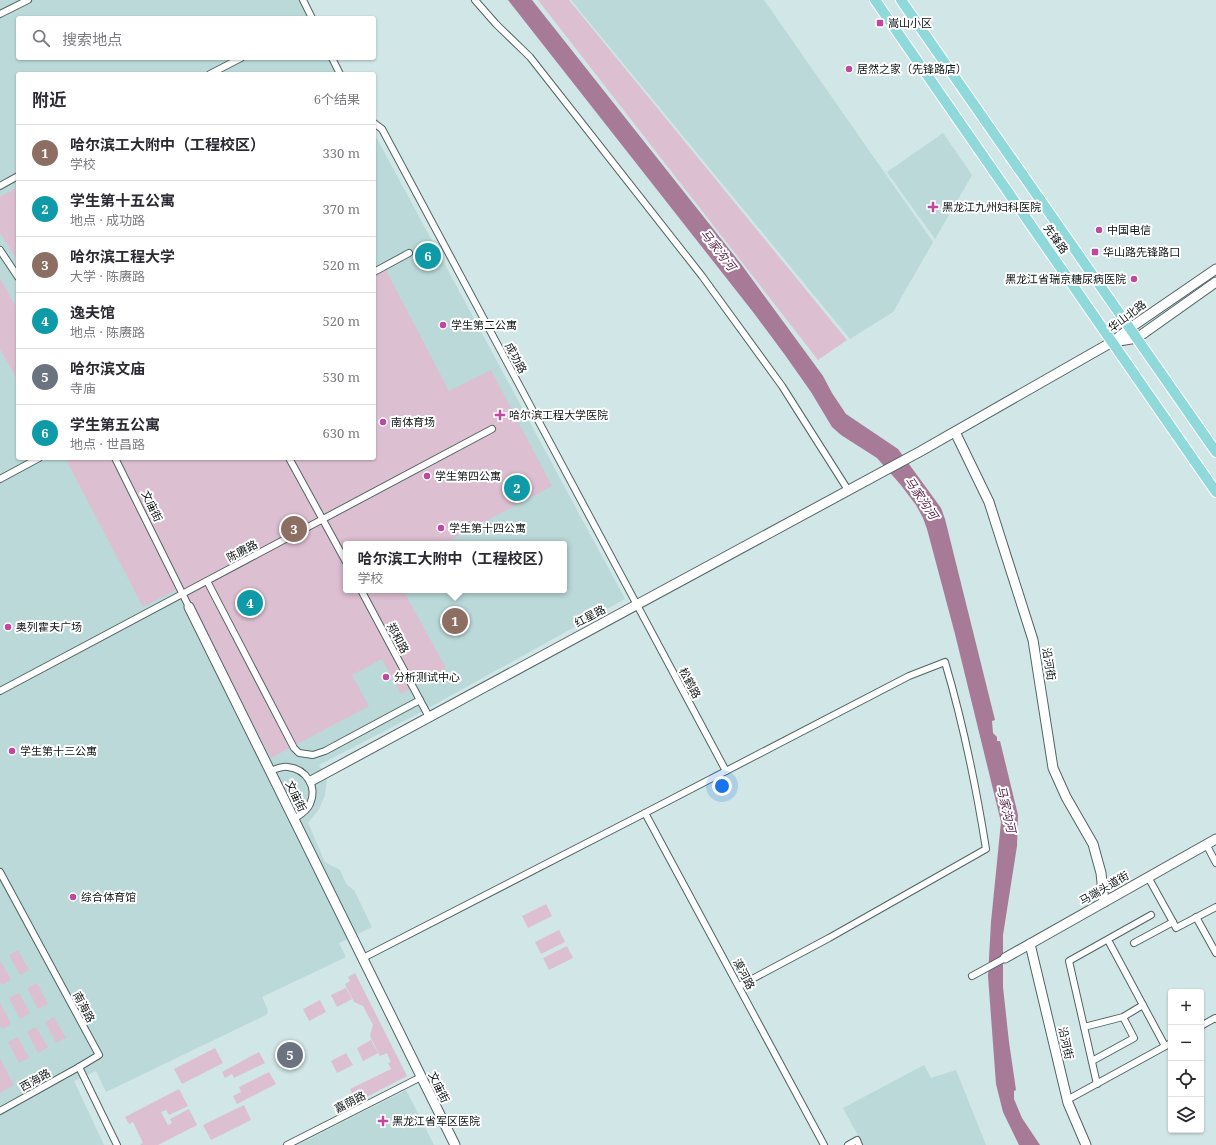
<!DOCTYPE html>
<html lang="zh">
<head>
<meta charset="utf-8">
<style>
	:root { --surface:#fff; --page:#f7f7f7; --text:#2b2b33; --muted:#7c7c81; --line:#e1e1e2; --accent:#bf49a0 }
	body { margin:0; font-family:"Noto Serif","Noto Sans SC",serif; background:var(--page); color:var(--text) }
	.controls { position:absolute; right:12px; bottom:12px; display:grid; overflow:hidden; border-radius:4px; box-shadow:0 1px 3px #0004 }
	.controls button { width:36px; height:36px; display:grid; place-items:center; padding:0; border:0; border-bottom:1px solid var(--line); background:var(--surface); color:var(--text); font:20px sans-serif }
	.you { position:absolute; left:722px; top:786px; width:14px; height:14px; margin:-10px; border:3px solid #fff; border-radius:50%; background:#1a73e8; box-shadow:0 0 0 6px #1a73e833 }
	.badge { display:grid; place-items:center; width:26px; height:26px; border-radius:50%; background:var(--accent); color:#fff; font-size:13px; font-weight:700 }
	.pin { position:absolute; translate:-50% -50%; border:2px solid #fff; box-shadow:0 1px 4px #0006 }
	.popup { position:absolute; left:343px; top:541px; width:224px; height:52px; box-sizing:border-box; display:grid; place-content:center; border-radius:4px; background:var(--surface); filter:drop-shadow(0 1px 3px #0005); font-size:13px; white-space:nowrap; color:var(--muted) }
	.popup b { font-size:15px; color:var(--text) }
	.popup::after { content:''; position:absolute; left:50%; top:100%; margin-left:-8px; border:8px solid transparent; border-top-color:var(--surface) }
	.list { margin:0; padding:0; list-style:none }
	h2 { display:flex; justify-content:space-between; align-items:center; height:52px; margin:0; padding:0 16px; font-size:17px }
	h2 small { font-size:13px; font-weight:400; color:var(--muted) }
	.list li { display:grid; grid-template-columns:26px 1fr auto; gap:12px; align-items:center; box-sizing:border-box; height:56px; padding:0 16px; border-top:1px solid var(--line) }
	.list b { display:block; font-size:15px; white-space:nowrap }
	.list p { margin:0; font-size:13px; white-space:nowrap; color:var(--muted) }
	.list em { font-size:13px; font-style:normal; color:var(--muted) }
	.icon { flex:none; width:22px; height:22px; fill:none; stroke:currentColor; stroke-width:2; stroke-linecap:round; stroke-linejoin:round }
	.map { position:relative; flex:none; width:1216px; height:1145px; overflow:hidden }
	.search { position:absolute; background:var(--surface); box-shadow:0 1px 3px #0004; left:16px; top:16px; width:360px; height:44px; display:flex; align-items:center; gap:10px; box-sizing:border-box; padding:0 14px; border-radius:4px; color:var(--muted); font-size:15px }
	.panel { position:absolute; background:var(--surface); box-shadow:0 1px 3px #0004; left:16px; top:72px; width:360px; height:388px; border-radius:4px }
	.map>svg:first-child { display:block }
</style>
</head>
<body>
<div class="map">
<svg width="1216" height="1145" viewBox="0 0 1216 1145">
	<rect width="100%" height="100%" fill="#d1e6e6"/>
	<g fill="#bbd9d9" fill-rule="evenodd">
		<path d="M0,0H302L312,18H18V58H333L342,74H18V458H374V133L625,599L425,710L319,765L327,779L325,795L319,809L308,823L325,862L340,870L347,885L354,890L372,927L339,943L346,957L262,997L267,1008L268,1012L266,1015L106,1092L96,1071L74,1081L104,1145H0ZM346,544H564V590H346Z"/>
		<polygon points="571,0 764,0 933,242 893,312 850,339"/>
		<polygon points="943,133 972,175 935,239 887,172"/>
		<polygon points="924,1065 931,1078 956,1070 986,1145 863,1145 843,1108"/>
		<polygon points="406,1090 434,1145 298,1145"/>
	</g>
	<g fill="#ddbfd2">
		<polygon points="538,0 569,0 847,340 818,360"/>
		<polygon points="18,187 18,261 0,233 0,197"/>
		<polygon points="386,270 449,391 491,370 552,486 443,544 346,544 346,590 403,590 446,668 401,694 382,659 352,675 369,706 271,758 182,587 143,607 65,458 374,458 374,276"/>
		<polygon points="0,278 18,310 18,381 0,349"/>
		<polygon points="546,904 552,916 528,928 522,916"/>
		<polygon points="559,930 565,942 541,954 535,942"/>
		<polygon points="567,946 573,958 549,970 543,958"/>
		<polygon points="18,950 29,970 20,975 9,955"/>
		<polygon points="0,960 11,980 2,985 0,981"/>
		<polygon points="355,973 407,1076 357,1102 350,1089 391,1069 388,1063 391,1062 387,1053 380,1056 370,1036 373,1025 363,1006 354,1002 345,984 350,981 348,977"/>
		<polygon points="37,983 48,1004 38,1009 27,988"/>
		<polygon points="346,988 352,999 337,1007 331,995"/>
		<polygon points="19,993 30,1013 20,1019 9,998"/>
		<polygon points="320,1000 326,1012 309,1021 303,1009"/>
		<polygon points="0,1003 11,1024 2,1029 0,1026"/>
		<polygon points="54,1017 66,1038 56,1043 45,1022"/>
		<polygon points="36,1027 48,1047 38,1053 27,1032"/>
		<polygon points="18,1037 29,1058 19,1063 8,1042"/>
		<polygon points="371,1040 378,1053 363,1061 357,1048"/>
		<polygon points="215,1048 223,1063 182,1084 174,1069"/>
		<polygon points="259,1052 265,1063 234,1078 232,1074 225,1078 222,1072"/>
		<polygon points="346,1053 353,1065 337,1073 331,1061"/>
		<polygon points="0,1058 14,1085 0,1093"/>
		<polygon points="269,1072 276,1084 237,1104 233,1096 241,1092 239,1087"/>
		<polygon points="179,1089 188,1106 169,1115 166,1110 161,1112 168,1125 172,1123 170,1119 189,1109 197,1125 158,1145 140,1145 143,1143 133,1122 129,1124 125,1117"/>
		<polygon points="244,1105 251,1120 211,1140 203,1125"/>
	</g>
	<polygon fill="#a77a98" points="508,0 532,0 741,264 823,376 832,393 846,414 898,449 941,508 945,519 995,720 992,721 993,733 997,737 997,741 1000,741 1018,815 1017,846 1003,935 1003,987 1009,1042 1016,1090 1014,1091 1014,1099 1022,1118 1040,1145 1019,1145 1003,1112 996,1084 988,976 991,922 1001,822 955,634 927,529 923,518 916,505 900,484 877,458 841,435 832,427 811,392 785,355 753,312"/>
	<g fill="none" stroke-linecap="round" stroke-linejoin="round">
		<g stroke="#526464" stroke-width="8">
			<g id="street">
				<polyline points="303,0 312,18"/>
				<polyline points="475,0 496,24 530,57 702,276 782,386 848,490"/>
				<polyline points="0,14 28,0"/>
				<polyline points="332,58 340,74"/>
				<polyline points="210,74 241,58"/>
				<polyline points="374,123 382,129 726,771"/>
				<polyline points="0,186 18,176"/>
				<polyline points="0,250 18,277"/>
				<polyline points="374,272 409,253"/>
				<polyline points="115,458 189,607"/>
				<polyline points="289,458 346,562"/>
				<polyline points="0,479 39,458"/>
				<polyline points="207,581 294,748 299,753 313,755 325,751 420,700"/>
				<polyline points="361,590 429,717"/>
				<polyline points="0,691 492,429"/>
				<path d="M270,771C276,769 282,766 288,767C306,769 318,787 310,804C307,811 300,815 294,819"/>
				<polyline points="645,813 824,1145"/>
				<polyline points="1206,844 1216,863"/>
				<polyline points="0,872 99,1055 79,1067 117,1145"/>
				<polyline points="1148,877 1173,922"/>
				<polyline points="1196,917 1216,953"/>
				<polyline points="1108,940 1165,1046"/>
				<polyline points="1134,943 1173,922 1176,928 1216,907"/>
				<path d="M363,958L645,813L909,676L945,662C963,723 976,786 986,849L829,938L739,986"/>
				<polyline points="972,976 1005,958"/>
				<polyline points="1201,1026 1215,1018 1216,1019"/>
				<polyline points="1084,1027 1123,1017 1143,1005"/>
				<polyline points="1092,1061 1134,1038 1123,1017"/>
				<polyline points="1097,1084 1069,961 1151,915"/>
				<polyline points="1067,1100 1171,1043"/>
				<polyline points="0,1111 79,1067"/>
				<polyline points="287,1145 421,1077"/>
				<polyline points="848,1145 857,1140 859,1145"/>
			</g>
		</g>
		<g stroke="#526464" stroke-width="11">
			<g id="secondary">
				<polyline points="1113,342 1137,338 1216,282"/>
				<polyline points="955,432 989,502 1033,640 1053,768 1066,797 1093,844 1101,873 1104,902"/>
				<polyline points="189,607 455,1145"/>
				<polyline points="311,781 921,451 1112,342 1130,328 1216,269"/>
				<polyline points="1030,944 1068,1103 1086,1145"/>
				<polyline points="1005,958 1216,839"/>
			</g>
		</g>
		<g stroke="#fff" stroke-width="12">
			<g id="primary">
				<polyline points="875,0 1216,492"/>
				<polyline points="901,0 1216,452"/>
			</g>
		</g>
		<use href="#street" stroke="#fff" stroke-width="6"/>
		<use href="#secondary" stroke="#fff" stroke-width="9"/>
		<use href="#primary" stroke="#8fd9da" stroke-width="10"/>
	</g>
	<g fill="#bf49a0" stroke="#fff" stroke-width="1.5">
		<rect x="876" y="19" width="8" height="8" rx="2"/>
		<circle cx="849" cy="69" r="4"/>
		<path d="M931 201h4v4h4v4h-4v4h-4v-4h-4v-4h4z"/>
		<circle cx="1099" cy="230" r="4"/>
		<rect x="1091" y="248" width="8" height="8" rx="2"/>
		<circle cx="1134" cy="279" r="4"/>
		<circle cx="443" cy="325" r="4"/>
		<path d="M498 409h4v4h4v4h-4v4h-4v-4h-4v-4h4z"/>
		<circle cx="383" cy="422" r="4"/>
		<circle cx="427" cy="476" r="4"/>
		<circle cx="441" cy="528" r="4"/>
		<circle cx="8" cy="627" r="4"/>
		<circle cx="386" cy="677" r="4"/>
		<circle cx="12" cy="751" r="4"/>
		<circle cx="73" cy="897" r="4"/>
		<path d="M381 1115h4v4h4v4h-4v4h-4v-4h-4v-4h4z"/>
	</g>
	<g text-anchor="middle" stroke-width="4" stroke-linejoin="round" paint-order="stroke">
		<g font-size="11" fill="#0e1515" stroke="#fff" text-anchor="start">
			<text x="888" y="27">嵩山小区</text>
			<text x="857" y="73">居然之家（先锋路店）</text>
			<text x="942" y="211">黑龙江九州妇科医院</text>
			<text x="1107" y="234">中国电信</text>
			<text x="1103" y="256">华山路先锋路口</text>
			<text x="1126" y="283" text-anchor="end">黑龙江省瑞京糖尿病医院</text>
			<text x="451" y="329">学生第二公寓</text>
			<text x="509" y="419">哈尔滨工程大学医院</text>
			<text x="391" y="426">南体育场</text>
			<text x="435" y="480">学生第四公寓</text>
			<text x="449" y="532">学生第十四公寓</text>
			<text x="16" y="631">奥列霍夫广场</text>
			<text x="394" y="681">分析测试中心</text>
			<text x="20" y="755">学生第十三公寓</text>
			<text x="81" y="901">综合体育馆</text>
			<text x="392" y="1125">黑龙江省军区医院</text>
		</g>
		<g font-size="11" fill="#0e1515" stroke="#fff">
			<text transform="translate(1056 239) rotate(55)" y="4">先锋路</text>
			<text transform="translate(1127 316) rotate(-37)" y="4">华山北路</text>
			<text transform="translate(516 358) rotate(62)" y="4">成功路</text>
			<text transform="translate(152 506) rotate(64)" y="4">文庙街</text>
			<text transform="translate(242 551) rotate(-28)" y="4">陈赓路</text>
			<text transform="translate(590 616) rotate(-28)" y="4">红星路</text>
			<text transform="translate(398 638) rotate(62)" y="4">郑和路</text>
			<text transform="translate(1049 664) rotate(81)" y="4">沿河街</text>
			<text transform="translate(690 683) rotate(62)" y="4">松鹤路</text>
			<text transform="translate(296 796) rotate(64)" y="4">文庙街</text>
			<text transform="translate(1104 888) rotate(-30)" y="4">马端头道街</text>
			<text transform="translate(744 974) rotate(62)" y="4">漠河路</text>
			<text transform="translate(84 1007) rotate(62)" y="4">南海路</text>
			<text transform="translate(1066 1043) rotate(77)" y="4">沿河街</text>
			<text transform="translate(35 1080) rotate(-29)" y="4">西海路</text>
			<text transform="translate(439 1087) rotate(64)" y="4">文庙街</text>
			<text transform="translate(350 1102) rotate(-27)" y="4">嘉荫路</text>
		</g>
		<g font-size="12" font-style="italic" fill="#571f48" stroke="#fff">
			<text transform="translate(718 250) rotate(52)" y="4">马家沟河</text>
			<text transform="translate(921 498) rotate(56)" y="4">马家沟河</text>
			<text transform="translate(1006 809) rotate(77)" y="4">马家沟河</text>
		</g>
	</g>
</svg>
<div class="controls">
<button>+</button>
<button>−</button>
<button><svg class="icon" aria-label="locate" viewBox="0 0 24 24"><circle cx="12" cy="12" r="6"/><path d="M12 2v4M12 18v4M2 12h4M18 12h4"/></svg></button>
<button><svg class="icon" aria-label="layers" viewBox="0 0 24 24"><path d="M12 4l9 5-9 5-9-5zM3 14l9 5 9-5"/></svg></button>
</div>
<div class="you"></div>
<div class="pin badge" style="left:455px;top:621px;background:#8d6e63">1</div>
<div class="popup"><b>哈尔滨工大附中（工程校区）</b>学校</div>
<div class="pin badge" style="left:517px;top:488px;background:#0f9aa8">2</div>
<div class="pin badge" style="left:294px;top:529px;background:#8d6e63">3</div>
<div class="pin badge" style="left:250px;top:603px;background:#0f9aa8">4</div>
<div class="pin badge" style="left:290px;top:1055px;background:#6b7280">5</div>
<div class="pin badge" style="left:428px;top:256px;background:#0f9aa8">6</div>
<div class="search"><svg class="icon" aria-label="search" viewBox="0 0 24 24"><circle cx="10" cy="10" r="6"/><path d="M15 15l6 6"/></svg>搜索地点</div>
<section class="panel">
<h2>附近<small>6个结果</small></h2>
<ul class="list">
<li><span class="badge" style="background:#8d6e63">1</span><div><b>哈尔滨工大附中（工程校区）</b><p>学校</p></div><em>330 m</em></li>
<li><span class="badge" style="background:#0f9aa8">2</span><div><b>学生第十五公寓</b><p>地点 · 成功路</p></div><em>370 m</em></li>
<li><span class="badge" style="background:#8d6e63">3</span><div><b>哈尔滨工程大学</b><p>大学 · 陈赓路</p></div><em>520 m</em></li>
<li><span class="badge" style="background:#0f9aa8">4</span><div><b>逸夫馆</b><p>地点 · 陈赓路</p></div><em>520 m</em></li>
<li><span class="badge" style="background:#6b7280">5</span><div><b>哈尔滨文庙</b><p>寺庙</p></div><em>530 m</em></li>
<li><span class="badge" style="background:#0f9aa8">6</span><div><b>学生第五公寓</b><p>地点 · 世昌路</p></div><em>630 m</em></li>
</ul>
</section>
</div>
</body>
</html>
